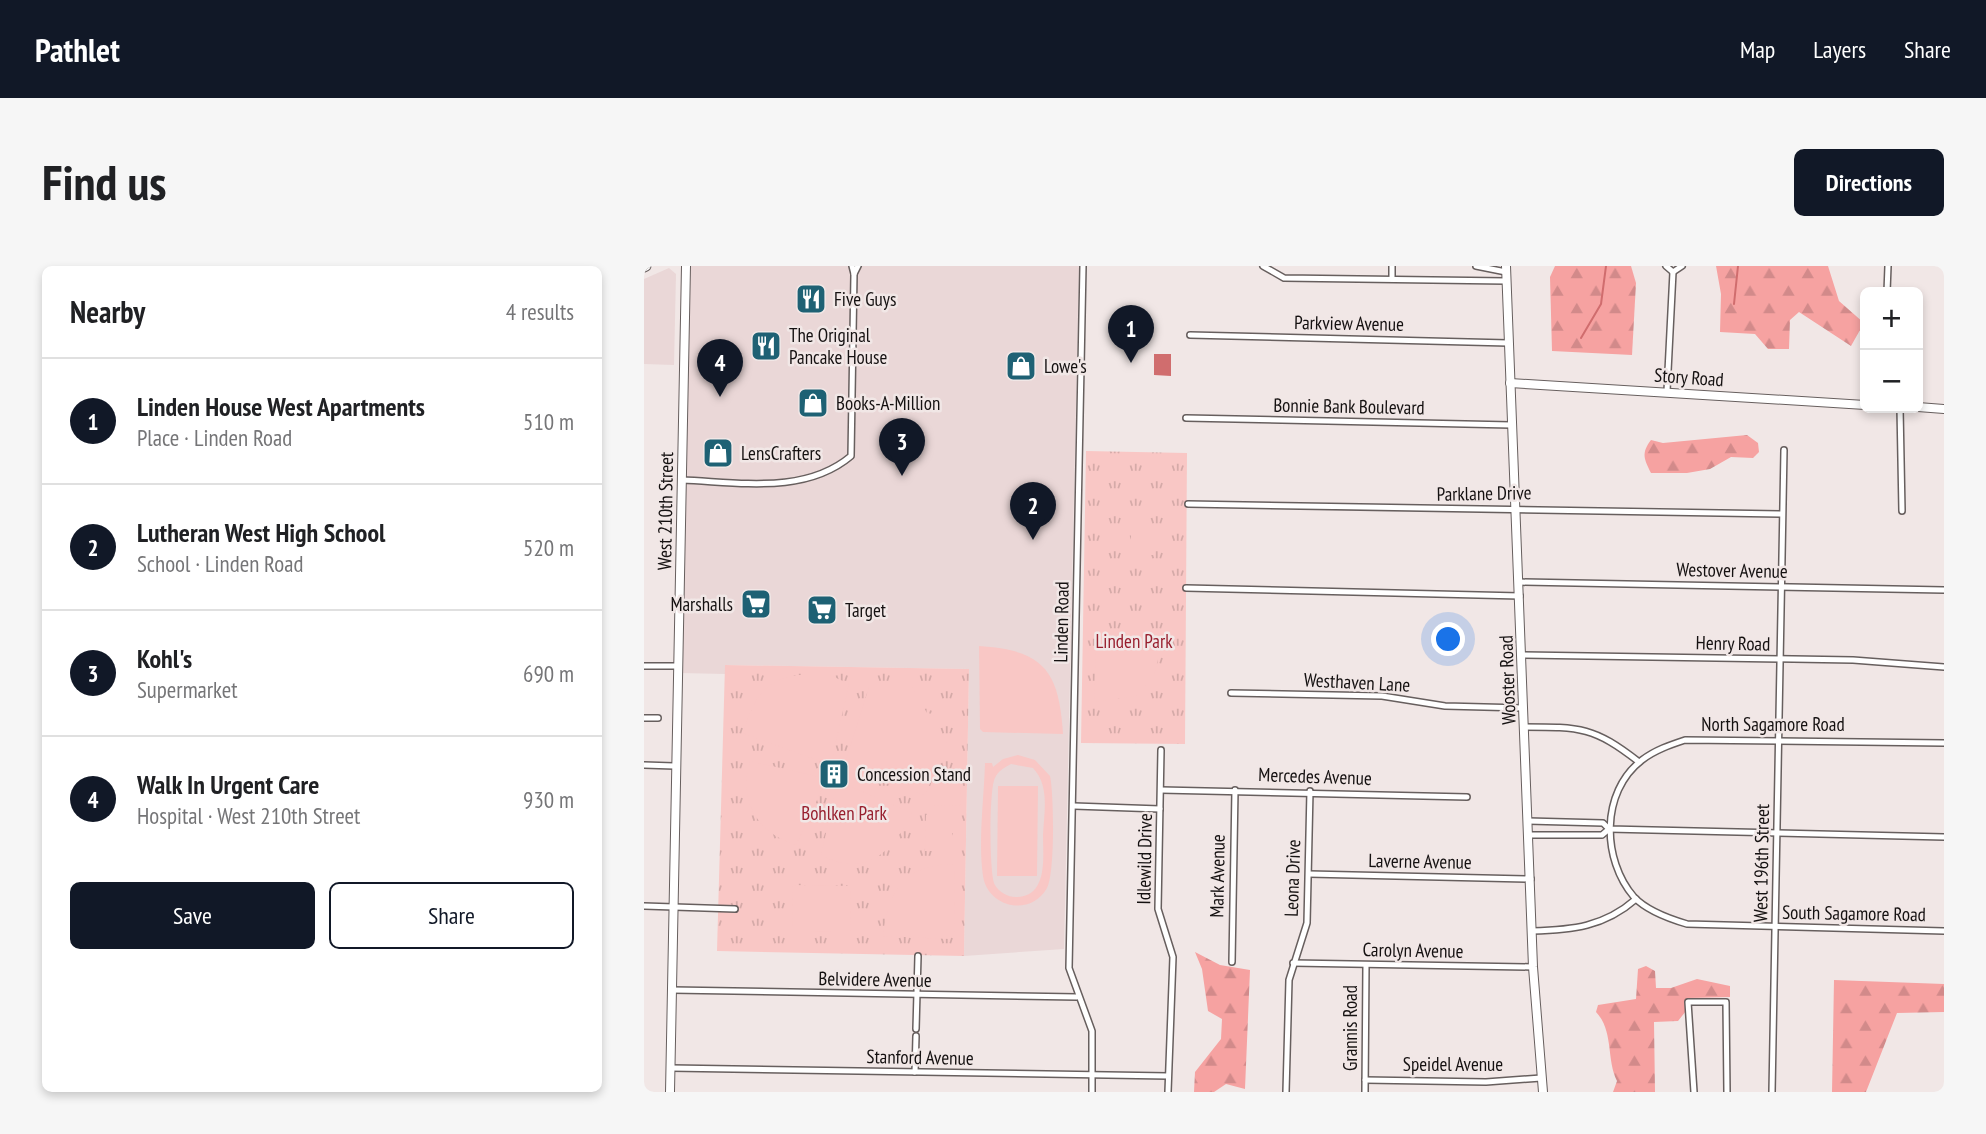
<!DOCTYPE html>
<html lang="en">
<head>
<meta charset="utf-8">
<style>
	:root { --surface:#fff; --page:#f6f6f6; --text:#202124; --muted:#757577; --line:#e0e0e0; --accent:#111827 }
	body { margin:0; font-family:"PT Sans Narrow",sans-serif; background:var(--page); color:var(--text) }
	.controls { position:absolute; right:21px; top:21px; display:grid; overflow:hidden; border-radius:10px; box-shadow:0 4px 10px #0003 }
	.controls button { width:63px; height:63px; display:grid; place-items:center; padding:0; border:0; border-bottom:2px solid var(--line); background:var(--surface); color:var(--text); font:35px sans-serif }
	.you { position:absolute; left:805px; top:374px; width:24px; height:24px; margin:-18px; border:5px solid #fff; border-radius:50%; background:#1a73e8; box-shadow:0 0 0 10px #1a73e833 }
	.badge { display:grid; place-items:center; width:46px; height:46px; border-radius:50%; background:var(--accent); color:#fff; font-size:23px; font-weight:700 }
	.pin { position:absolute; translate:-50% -58px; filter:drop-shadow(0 2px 4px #0008) }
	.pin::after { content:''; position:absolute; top:37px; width:24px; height:21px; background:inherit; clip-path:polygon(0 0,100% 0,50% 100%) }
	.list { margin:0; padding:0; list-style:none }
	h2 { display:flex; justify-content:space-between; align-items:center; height:91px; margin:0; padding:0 28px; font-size:30px }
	h2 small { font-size:23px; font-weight:400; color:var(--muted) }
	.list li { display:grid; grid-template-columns:46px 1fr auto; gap:21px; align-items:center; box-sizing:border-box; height:126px; padding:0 28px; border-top:2px solid var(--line) }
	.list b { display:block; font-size:26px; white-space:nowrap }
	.list p { margin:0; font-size:23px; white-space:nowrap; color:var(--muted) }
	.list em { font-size:23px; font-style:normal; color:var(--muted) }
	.actions { display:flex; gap:14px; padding:21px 28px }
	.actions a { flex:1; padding:16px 0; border:2px solid var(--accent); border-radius:10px; text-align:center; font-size:24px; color:var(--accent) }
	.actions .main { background:var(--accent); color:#fff }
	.map { position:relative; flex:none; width:1300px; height:826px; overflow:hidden; border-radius:10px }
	header { display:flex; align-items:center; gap:42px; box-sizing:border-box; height:98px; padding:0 35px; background:var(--accent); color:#fff }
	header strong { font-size:33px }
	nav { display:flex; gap:38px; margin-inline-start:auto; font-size:24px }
	.intro { display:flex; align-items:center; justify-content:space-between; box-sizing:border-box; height:168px; padding:0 42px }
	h1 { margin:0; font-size:49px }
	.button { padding:18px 32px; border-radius:10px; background:var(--accent); color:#fff; font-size:24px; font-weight:700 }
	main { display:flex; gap:42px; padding:0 42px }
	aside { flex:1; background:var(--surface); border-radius:10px; box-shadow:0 4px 10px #0003 }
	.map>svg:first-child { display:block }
</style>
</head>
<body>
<header>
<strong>Pathlet</strong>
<nav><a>Map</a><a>Layers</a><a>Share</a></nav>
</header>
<div class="intro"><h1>Find us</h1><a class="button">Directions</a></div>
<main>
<aside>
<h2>Nearby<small>4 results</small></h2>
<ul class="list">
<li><span class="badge">1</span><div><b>Linden House West Apartments</b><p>Place · Linden Road</p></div><em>510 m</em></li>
<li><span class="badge">2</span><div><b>Lutheran West High School</b><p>School · Linden Road</p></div><em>520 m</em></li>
<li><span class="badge">3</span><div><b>Kohl's</b><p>Supermarket</p></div><em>690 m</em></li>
<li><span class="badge">4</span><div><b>Walk In Urgent Care</b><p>Hospital · West 210th Street</p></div><em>930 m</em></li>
</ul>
<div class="actions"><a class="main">Save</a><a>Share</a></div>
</aside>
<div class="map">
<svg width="1300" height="826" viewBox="0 0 1300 826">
	<defs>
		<pattern id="forest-firs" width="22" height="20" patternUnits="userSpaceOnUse" patternTransform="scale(1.75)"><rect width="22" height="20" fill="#f6a2a1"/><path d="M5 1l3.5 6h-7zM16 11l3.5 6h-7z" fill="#d28a8a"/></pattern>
		<pattern id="park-tufts" width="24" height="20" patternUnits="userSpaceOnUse" patternTransform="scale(1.75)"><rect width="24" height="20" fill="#f9c7c5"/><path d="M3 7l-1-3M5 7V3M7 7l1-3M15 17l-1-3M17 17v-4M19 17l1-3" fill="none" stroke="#d5aaa8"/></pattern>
	</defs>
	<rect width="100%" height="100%" fill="#f1e7e6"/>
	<g fill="#ead7d7">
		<polygon points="45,0 435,0 420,683 320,690 325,403 81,399 81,408 36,407"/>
		<polygon points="25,2 32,8 30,99 0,98 0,13"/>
	</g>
	<g fill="url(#forest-firs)">
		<polygon points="911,0 987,0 992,17 988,89 908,85 906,11"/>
		<polygon points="1072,0 1184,0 1195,35 1220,57 1207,80 1155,46 1146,54 1145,83 1124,83 1111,68 1076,66 1077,28"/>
		<path d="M1103,169L1114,177L1115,186L1109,192L1087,191L1066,203L1043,207H1007C1000,193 997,187 1007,174L1019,177Z"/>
		<polygon points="551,686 576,699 606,704 601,823 582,818 570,826 550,826 551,806 577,773 578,753 564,745 558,703"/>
		<path d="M1002,700L1011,705L1012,722H1027L1053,713L1086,720V731L1044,732L1042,745L1034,755L1010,756L1011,826H969L973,815C962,793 970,765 952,746L954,739L992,733L994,703Z"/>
		<polygon points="1190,714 1300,718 1300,746 1253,747 1222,826 1188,826"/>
	</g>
	<g fill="url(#park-tufts)">
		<polygon points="442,185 543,187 541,478 437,477"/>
		<polygon points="81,399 325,403 320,690 73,685"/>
	</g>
	<g fill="#f9c7c5" fill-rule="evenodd">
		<rect x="487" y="266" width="23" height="23"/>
		<polygon points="456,372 519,373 510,410 492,430 450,436 452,375"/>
		<path d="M335,380C401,384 415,406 419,468L339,466L336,463Z"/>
		<path d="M155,409H186L205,418L188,493L181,497L99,467C110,434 118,414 155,409Z"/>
		<polygon points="225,421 268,421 283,447 289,448 303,478 281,529 205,506 201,497"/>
		<path d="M374,489L391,494L406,510C410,527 411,608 403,622C387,651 344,642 339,610C334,576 340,532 341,497H348L349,501L359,493ZM367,498L389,502C406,520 400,546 399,569C399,591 404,629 374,631C365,632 355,626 351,619C345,610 345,522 351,512C354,505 361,501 367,498Z"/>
		<path d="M106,495L176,511L180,519L152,579C113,567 94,534 106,495Z"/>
		<path d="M201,518L268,547C248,586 222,613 177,589L192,523Z"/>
		<polygon points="290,519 317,519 316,539 290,540"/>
		<polygon points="354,520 394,520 393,610 353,610"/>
		<polygon points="282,549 308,549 308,585 281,585"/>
		<path d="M311,598L310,668L305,673L239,670C244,624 261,598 311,598Z"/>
		<polygon points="149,619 207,620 206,666 148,665"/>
	</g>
	<polygon fill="#d06d6e" points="510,88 527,88 527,110 510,109"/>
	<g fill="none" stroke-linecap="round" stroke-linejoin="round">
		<g stroke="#d06d6e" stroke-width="2">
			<polyline points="1090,38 1094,0"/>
			<polyline points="937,72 957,38 962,0"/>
		</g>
		<g stroke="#675f5e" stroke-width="8">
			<g id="street">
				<polyline points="208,0 210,8 214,0"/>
				<polyline points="439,0 425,702 448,765 448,826"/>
				<polyline points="619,0 640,12 862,15"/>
				<polyline points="748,0 748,13"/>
				<polyline points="832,0 862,6"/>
				<polyline points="1022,0 1029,6 1038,0"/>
				<polyline points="1243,26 1244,0"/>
				<polyline points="546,69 864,77"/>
				<polyline points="1023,125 1029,6"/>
				<polyline points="1256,142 1258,245"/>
				<polyline points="542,152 867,159"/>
				<path d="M38,214C94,216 161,229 207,190L210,8"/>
				<polyline points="544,238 1138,248"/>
				<polyline points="875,316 1300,324"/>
				<polyline points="542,322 876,330"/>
				<polyline points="877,389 1209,394 1300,401"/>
				<polyline points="0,400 33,400"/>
				<polyline points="587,427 738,430 801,440 879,442"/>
				<polyline points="0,452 14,452"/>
				<path d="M880,461C937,461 950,461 995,496"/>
				<path d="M1300,477L1041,474C1026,479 1011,484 998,494C956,526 958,594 990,631C1003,645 1026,653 1043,658L1300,665"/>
				<polyline points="517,484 514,643 529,691 524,826"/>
				<polyline points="0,499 30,500"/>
				<polyline points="517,524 823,531"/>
				<polyline points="430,540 516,543"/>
				<polyline points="884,555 959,557 965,563 1300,571"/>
				<polyline points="885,569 958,569 965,563"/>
				<polyline points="665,608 887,613"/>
				<polyline points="0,640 91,643"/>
				<path d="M888,665C928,664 960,661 992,633"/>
				<polyline points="588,696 591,524"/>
				<polyline points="649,697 889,701"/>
				<polyline points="28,724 433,731"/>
				<polyline points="272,763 274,690"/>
				<polyline points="27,802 524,810"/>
				<polyline points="271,806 272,770"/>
				<polyline points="721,814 842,816 897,812"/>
				<polyline points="642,826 645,714 663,657 666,525"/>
				<polyline points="721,826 722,699"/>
				<polyline points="1050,826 1044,736 1082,736 1083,826"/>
				<polyline points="1128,826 1140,184"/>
			</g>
		</g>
		<g stroke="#675f5e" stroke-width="10">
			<g id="secondary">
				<polyline points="862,0 889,701 899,826"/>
				<polyline points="866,117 1221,139"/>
				<polyline points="1274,141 1300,143"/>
				<polyline points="26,826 42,0"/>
			</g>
		</g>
		<g stroke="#675f5e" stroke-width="11">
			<polyline id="primary" points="0,1 2,0"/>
		</g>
		<use href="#street" stroke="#fff" stroke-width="5"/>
		<use href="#secondary" stroke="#fff" stroke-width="8"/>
		<use href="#primary" stroke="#fff" stroke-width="9"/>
	</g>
	<defs>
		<g id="restaurant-square" transform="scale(1.575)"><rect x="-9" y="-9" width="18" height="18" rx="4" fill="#1e6174" stroke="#f1e7e6"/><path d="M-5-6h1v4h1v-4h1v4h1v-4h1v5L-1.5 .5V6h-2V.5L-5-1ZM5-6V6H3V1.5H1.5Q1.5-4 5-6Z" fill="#fff"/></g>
		<g id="shop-square" transform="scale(1.575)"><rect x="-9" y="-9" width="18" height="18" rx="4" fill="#1e6174" stroke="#f1e7e6"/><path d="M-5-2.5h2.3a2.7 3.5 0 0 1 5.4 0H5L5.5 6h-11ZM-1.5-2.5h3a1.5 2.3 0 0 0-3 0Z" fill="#fff"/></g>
		<g id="supermarket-square" transform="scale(1.575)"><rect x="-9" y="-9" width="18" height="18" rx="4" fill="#1e6174" stroke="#f1e7e6"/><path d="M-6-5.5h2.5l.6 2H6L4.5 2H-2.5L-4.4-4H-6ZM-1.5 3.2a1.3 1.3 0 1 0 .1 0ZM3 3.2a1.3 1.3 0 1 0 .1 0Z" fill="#fff"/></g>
		<g id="building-square" transform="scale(1.575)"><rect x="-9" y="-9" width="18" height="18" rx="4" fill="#1e6174" stroke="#f1e7e6"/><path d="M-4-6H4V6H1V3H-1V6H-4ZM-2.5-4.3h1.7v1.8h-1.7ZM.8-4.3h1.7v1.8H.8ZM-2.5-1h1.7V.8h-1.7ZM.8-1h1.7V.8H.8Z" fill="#fff"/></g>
	</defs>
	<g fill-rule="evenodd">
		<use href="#restaurant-square" x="167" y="33"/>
		<use href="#restaurant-square" x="122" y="80"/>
		<use href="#shop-square" x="377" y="100"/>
		<use href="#shop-square" x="169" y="137"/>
		<use href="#shop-square" x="74" y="187"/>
		<use href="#supermarket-square" x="112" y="338"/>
		<use href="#supermarket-square" x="178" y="344"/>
		<use href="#building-square" x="190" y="508"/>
	</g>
	<g text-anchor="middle" stroke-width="5" stroke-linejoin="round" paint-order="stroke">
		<g font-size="19" fill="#151111" stroke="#f1e7e6" text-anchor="start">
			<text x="190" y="40">Five Guys</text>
			<text x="145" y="76">The Original<tspan x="145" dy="22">Pancake House</tspan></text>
			<text x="400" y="107">Lowe's</text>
			<text x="192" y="144">Books-A-Million</text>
			<text x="97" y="194">LensCrafters</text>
			<text x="89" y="345" text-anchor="end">Marshalls</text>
			<text x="201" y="351">Target</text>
			<text x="213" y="515">Concession Stand</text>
		</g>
		<g font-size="19" fill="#151111" stroke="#f1e7e6">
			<text transform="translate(705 57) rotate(1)" y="7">Parkview Avenue</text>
			<text transform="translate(1045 111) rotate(4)" y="7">Story Road</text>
			<text transform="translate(705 140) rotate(1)" y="7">Bonnie Bank Boulevard</text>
			<text transform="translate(840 227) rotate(-1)" y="7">Parklane Drive</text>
			<text transform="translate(21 245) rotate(-89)" y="7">West 210th Street</text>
			<text transform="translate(1088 304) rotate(1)" y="7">Westover Avenue</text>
			<text transform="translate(417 356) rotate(-89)" y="7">Linden Road</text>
			<text transform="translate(1089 377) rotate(1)" y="7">Henry Road</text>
			<text transform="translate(863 414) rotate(-92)" y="7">Wooster Road</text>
			<text transform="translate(713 416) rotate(3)" y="7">Westhaven Lane</text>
			<text x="1129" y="465">North Sagamore Road</text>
			<text transform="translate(671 510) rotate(2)" y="7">Mercedes Avenue</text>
			<text transform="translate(500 593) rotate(-89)" y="7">Idlewild Drive</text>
			<text transform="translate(776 595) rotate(1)" y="7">Laverne Avenue</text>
			<text transform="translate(1117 597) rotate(-89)" y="7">West 196th Street</text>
			<text transform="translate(573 610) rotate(-89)" y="7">Mark Avenue</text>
			<text transform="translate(648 612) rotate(-88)" y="7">Leona Drive</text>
			<text transform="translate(1210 647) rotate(1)" y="7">South Sagamore Road</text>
			<text transform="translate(769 684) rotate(1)" y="7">Carolyn Avenue</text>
			<text transform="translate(231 713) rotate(1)" y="7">Belvidere Avenue</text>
			<text transform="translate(706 762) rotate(-90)" y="7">Grannis Road</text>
			<text transform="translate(276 791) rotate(1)" y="7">Stanford Avenue</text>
			<text x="809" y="805">Speidel Avenue</text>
		</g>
		<g font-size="19" fill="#981f2e" stroke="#f1e7e6">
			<text x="490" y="382">Linden Park</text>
			<text x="200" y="554">Bohlken Park</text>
		</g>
	</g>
</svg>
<div class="controls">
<button>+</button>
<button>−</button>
</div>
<div class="you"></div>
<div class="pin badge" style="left:487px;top:97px">1</div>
<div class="pin badge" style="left:389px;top:274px">2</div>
<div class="pin badge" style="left:258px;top:210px">3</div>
<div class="pin badge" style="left:76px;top:131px">4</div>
</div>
</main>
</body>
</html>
